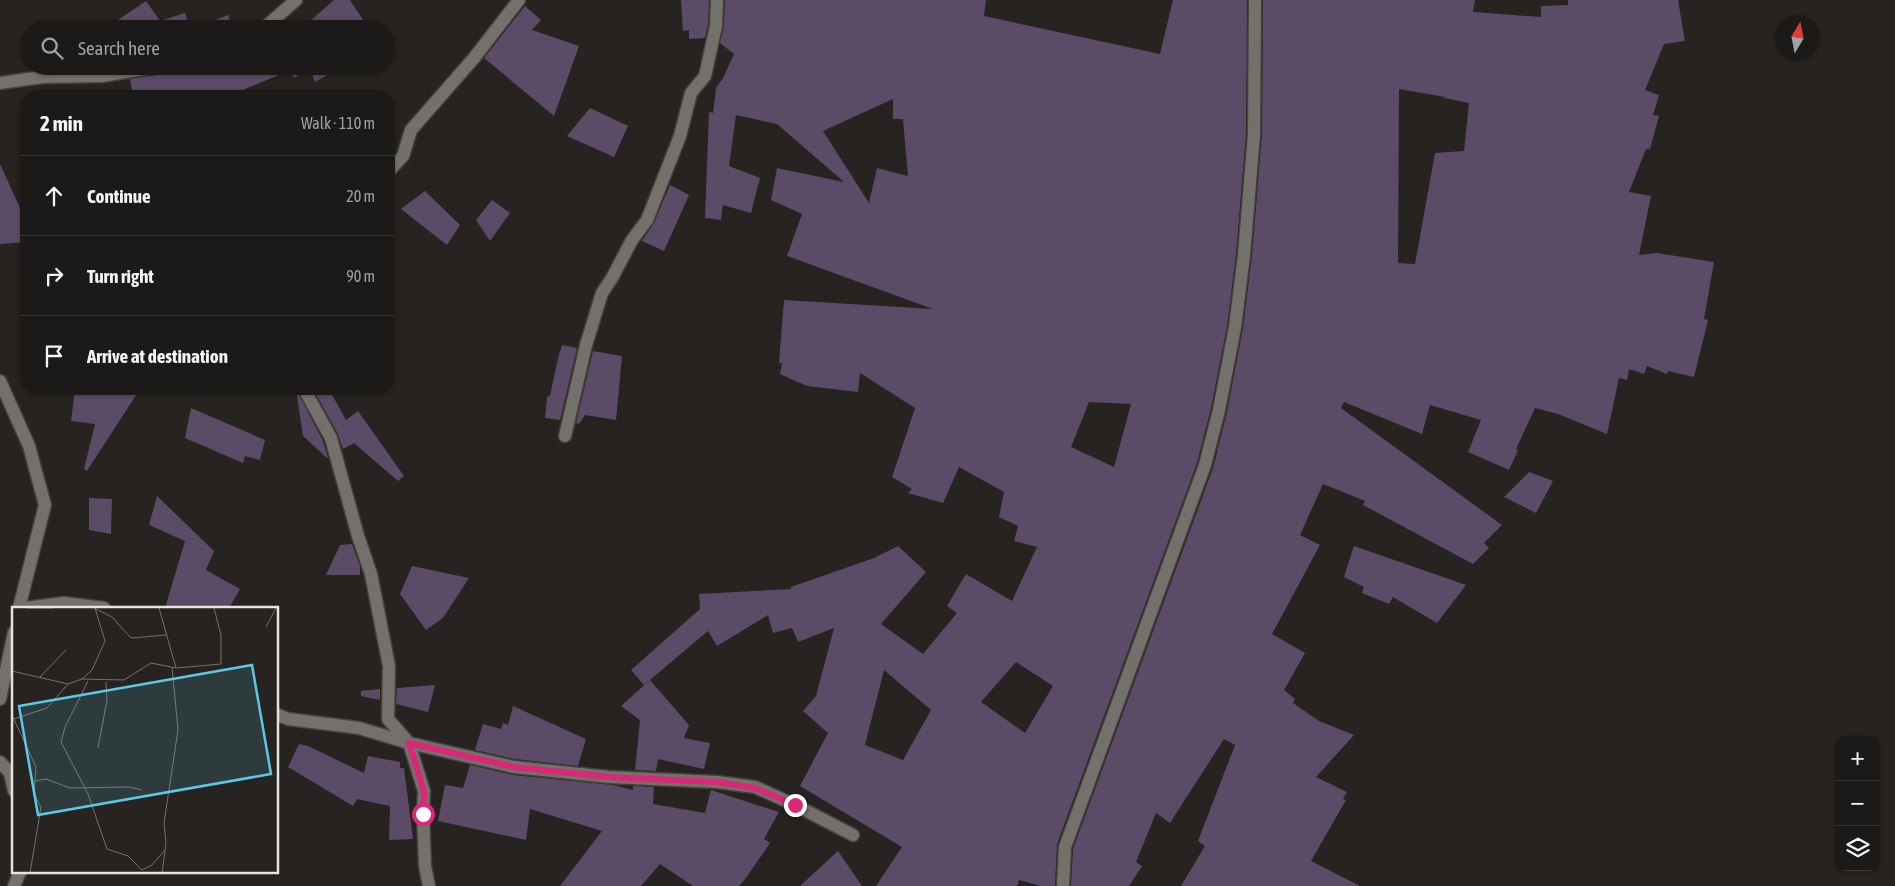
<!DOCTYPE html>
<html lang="en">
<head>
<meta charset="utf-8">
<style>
	:root { --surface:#1c1a18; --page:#292725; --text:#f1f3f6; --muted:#a0a1a2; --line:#3a3837 }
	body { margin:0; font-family:"Asap Condensed",sans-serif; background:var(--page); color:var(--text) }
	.controls { position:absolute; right:15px; bottom:15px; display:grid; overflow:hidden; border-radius:10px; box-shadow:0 1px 4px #0004 }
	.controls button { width:45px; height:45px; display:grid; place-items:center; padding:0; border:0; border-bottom:1px solid var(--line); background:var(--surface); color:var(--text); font:25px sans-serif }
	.compass { position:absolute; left:1775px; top:15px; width:45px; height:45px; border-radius:50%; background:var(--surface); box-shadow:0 1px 4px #0004; rotate:10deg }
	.stop { position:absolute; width:15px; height:15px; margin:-11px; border:4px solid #db2777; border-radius:50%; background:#fff }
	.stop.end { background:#db2777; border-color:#fff; box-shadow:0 1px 5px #0008 }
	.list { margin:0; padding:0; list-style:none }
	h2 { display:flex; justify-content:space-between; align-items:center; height:65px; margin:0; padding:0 20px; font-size:21px }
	h2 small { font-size:16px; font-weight:400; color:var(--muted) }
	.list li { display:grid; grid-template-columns:32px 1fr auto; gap:15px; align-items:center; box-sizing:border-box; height:80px; padding:0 20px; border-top:1px solid var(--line) }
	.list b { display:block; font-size:19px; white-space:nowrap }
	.list em { font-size:16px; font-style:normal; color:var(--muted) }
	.icon { flex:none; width:28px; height:28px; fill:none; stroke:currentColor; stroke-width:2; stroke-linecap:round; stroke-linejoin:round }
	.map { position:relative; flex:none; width:1895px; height:886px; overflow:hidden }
	.search { position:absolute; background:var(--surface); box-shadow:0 1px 4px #0004; left:20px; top:20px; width:375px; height:55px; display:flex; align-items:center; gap:12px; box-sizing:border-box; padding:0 18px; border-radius:28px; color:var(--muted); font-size:19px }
	.panel { position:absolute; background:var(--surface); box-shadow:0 1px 4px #0004; left:20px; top:90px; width:375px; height:305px; border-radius:20px }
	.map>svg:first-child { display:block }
</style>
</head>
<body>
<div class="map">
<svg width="1895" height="886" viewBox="0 0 1895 886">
	<rect width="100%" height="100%" fill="#262320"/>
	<g fill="#5b4b67" fill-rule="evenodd">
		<polygon points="334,0 350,0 369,29 301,29"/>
		<polygon points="681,0 709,0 708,25 705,38 689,39 689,30 683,31"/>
		<path d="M725,0H986L984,16L1160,54L1173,0H1247L1246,134L1236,254L1227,326L1211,408L1197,463L1057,844L1055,886H1041L1019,880L1017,886H876L902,847L800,786L828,733L803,711L816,696L834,628L798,642L792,628L773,633L768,615L717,646L708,631L644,685L631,670L700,609L699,594L791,589V587L874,558L898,546L926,572L881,624L923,654L957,613L947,606L966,574L1012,601L1037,547L1014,541L1018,526L999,517L1004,492L959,467L943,503L908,493L912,489L892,477L915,408L860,373L858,392L807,386L780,374L782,363H779L784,300L933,309L787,256L802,214L771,200L777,168L844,182L777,124L736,115L729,166L760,178L751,213L723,205L721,220L705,218L709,112L713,113L716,88L723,78L734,54L720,43L724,26ZM893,99V119H903L908,176L877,168L869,203L823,131ZM1089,402L1131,404L1114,467L1071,447ZM1016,662L1053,686L1025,733L981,702ZM884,670L931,710L903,760L865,745Z"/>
		<path d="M1263,0H1475L1473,12L1541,17V6L1568,5V0H1678L1685,41L1664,44L1645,90L1659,95L1653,115L1659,116L1650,149H1646L1629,192L1651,196L1639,255L1657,253L1714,262L1704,319L1708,320L1694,377L1668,371L1667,374L1647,366L1644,374L1629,369L1627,380L1619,378L1607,434L1558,414L1535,408L1516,449L1518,450L1509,470L1468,452L1481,420L1430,405L1422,434L1344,402L1341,408L1502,525L1484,543L1489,548L1473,564L1363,505L1365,501L1323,484L1300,535L1320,545L1272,634L1305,653L1284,690L1295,699L1293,703L1319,721L1354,735L1316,777L1347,792L1343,799L1346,800L1311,861L1360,886H1181L1205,846L1198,841L1235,745L1224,739L1170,823L1156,813L1136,862L1142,866L1129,886H1071L1073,849L1213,468L1227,412L1243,328L1252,256L1262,134ZM1399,89L1445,97L1444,98L1469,103L1464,151L1435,153L1415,264L1398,263Z"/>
		<polygon points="146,1 160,21 185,13 190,29 122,29 118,20"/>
		<polygon points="525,6 541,20 532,30 579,46 554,116 484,58"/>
		<polygon points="228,15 233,29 192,29"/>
		<polygon points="169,66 334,66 336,70 315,82 310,69 294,78 289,69 279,75 233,94 222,96 133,96 130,79 163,74 167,72"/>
		<polygon points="590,108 628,126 614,157 567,136"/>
		<polygon points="0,164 26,221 26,242 0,244"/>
		<polygon points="670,185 689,195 664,251 642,241 654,223"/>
		<polygon points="425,191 460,225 447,245 401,209"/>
		<polygon points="492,200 510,213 490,241 476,220"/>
		<polygon points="562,345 577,348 560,420 545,418 547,397 550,396 558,358"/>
		<polygon points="593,351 622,356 616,420 585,415 579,424 576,423"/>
		<polygon points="75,389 140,389 87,471 84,469 95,424 71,421"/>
		<polygon points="296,389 323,441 328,458 327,458 303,436"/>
		<polygon points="313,389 329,389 346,420 358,411 404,476 398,481 354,443 343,449 338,434"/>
		<polygon points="191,408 265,440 260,460 245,456 243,463 185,438"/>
		<polygon points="1529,472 1553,481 1536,513 1504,497"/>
		<polygon points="157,496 214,551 206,570 240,589 229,608 165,608 185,541 149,525"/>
		<polygon points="89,498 112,499 111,534 89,530"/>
		<polygon points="352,544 360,566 360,575 326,575 340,545"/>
		<polygon points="1354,546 1466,585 1437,623 1393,597 1389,604 1362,593 1364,587 1344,577"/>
		<polygon points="412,566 469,578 443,618 426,630 400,594"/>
		<polygon points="650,680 689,725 684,738 710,743 704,769 658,759 656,771 635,770 640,720 621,706"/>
		<polygon points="435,685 428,712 396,704 397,688"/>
		<polygon points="380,689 380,700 361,696 361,691"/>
		<polygon points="513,706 586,739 578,766 515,759 475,750 483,724 501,729 503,723 508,725"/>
		<polygon points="299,744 308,746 364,773 368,756 400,762 400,768 404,768 413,839 389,840 390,806 357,799 353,806 288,767"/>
		<polygon points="470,765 513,775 613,785 633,790 633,786 654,787 653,804 705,813 711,790 779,812 764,839 770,843 746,878 739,886 693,886 660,864 641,886 560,886 602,831 530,809 526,840 438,821 445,785 463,788"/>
		<polygon points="838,851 862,886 800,886"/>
	</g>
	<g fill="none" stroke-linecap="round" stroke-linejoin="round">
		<g stroke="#43413d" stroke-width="15">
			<g id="minor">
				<polyline points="263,29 296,0"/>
				<polyline points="0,83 42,77 102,76 161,66"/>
				<polyline points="389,171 403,156 411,130 474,58 519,0"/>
				<polyline points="0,381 29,446 45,505 19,608"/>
				<polyline points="304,389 331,438 358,536 371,574 389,666 388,719 409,743 424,791 423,814 425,866 429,886"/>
				<polyline points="565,436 586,345 602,293 612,278 632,240 647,220 680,136 691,93 705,76 716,26 717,0"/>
				<polyline points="25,608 64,603 104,608"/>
				<polyline points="0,699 14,632"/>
				<polyline points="278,715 288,719 359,728 409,743 514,767 609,777 717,782 755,787 795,805 853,835"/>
				<polyline points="0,762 10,773 14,791"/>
				<polyline points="14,886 20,872"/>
				<polyline points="1063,886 1065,847 1205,465 1219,410 1235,327 1244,255 1254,134 1255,0"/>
			</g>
		</g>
		<use href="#minor" stroke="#74716c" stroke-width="12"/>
	</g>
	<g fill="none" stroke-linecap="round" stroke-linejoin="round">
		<polyline stroke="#db2777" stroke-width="6" points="423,814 424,791 409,743 514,767 609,777 717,782 755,788 795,805"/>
	</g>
	<g transform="translate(12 607)">
		<rect width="266" height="266" fill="#262320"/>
		<path fill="none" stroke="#73706d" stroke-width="1" d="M15,1H41M82,1L100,10L119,31L154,28M147,1L164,61M254,20L264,1M0,64L56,77L70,72L112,73L139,56L164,61L209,57V28L202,1M28,70L54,43M70,72L80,63L93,34L83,1M76,74L53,120L49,135L76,187L95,242L116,249L130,263L140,258L153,243M0,108L24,160L22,187L29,200L18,266M2,112L35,101L56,77M86,141L95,93L94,75M23,174L34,172L58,181L117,180L130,183M150,266L154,236L152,216L166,123L160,60"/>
		<path fill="#5cc7e7" fill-opacity="0.15" stroke="#5cc7e7" stroke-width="2.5" d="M240,58L259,167L26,208L7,99Z"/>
		<rect width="266" height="266" fill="none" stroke="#e6e4e1" stroke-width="2.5"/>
	</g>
</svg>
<div class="controls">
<button>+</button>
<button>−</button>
<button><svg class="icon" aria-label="layers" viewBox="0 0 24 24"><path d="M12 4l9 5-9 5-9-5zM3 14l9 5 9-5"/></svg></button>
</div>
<svg class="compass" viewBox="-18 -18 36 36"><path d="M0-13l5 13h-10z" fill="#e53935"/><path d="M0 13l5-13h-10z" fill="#a0a1a2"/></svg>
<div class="stop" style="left:423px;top:814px"></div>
<div class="stop end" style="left:795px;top:805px"></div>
<div class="search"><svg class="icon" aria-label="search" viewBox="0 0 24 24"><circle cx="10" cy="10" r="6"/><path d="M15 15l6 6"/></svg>Search here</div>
<section class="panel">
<h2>2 min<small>Walk · 110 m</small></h2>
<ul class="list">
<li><svg class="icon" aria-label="ahead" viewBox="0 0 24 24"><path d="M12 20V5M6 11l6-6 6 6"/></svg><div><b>Continue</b></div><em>20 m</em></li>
<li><svg class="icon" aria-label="right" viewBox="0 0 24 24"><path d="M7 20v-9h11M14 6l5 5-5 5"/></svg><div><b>Turn right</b></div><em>90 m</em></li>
<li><svg class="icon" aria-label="arrive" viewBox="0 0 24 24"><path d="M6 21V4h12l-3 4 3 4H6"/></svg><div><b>Arrive at destination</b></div></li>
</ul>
</section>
</div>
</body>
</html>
